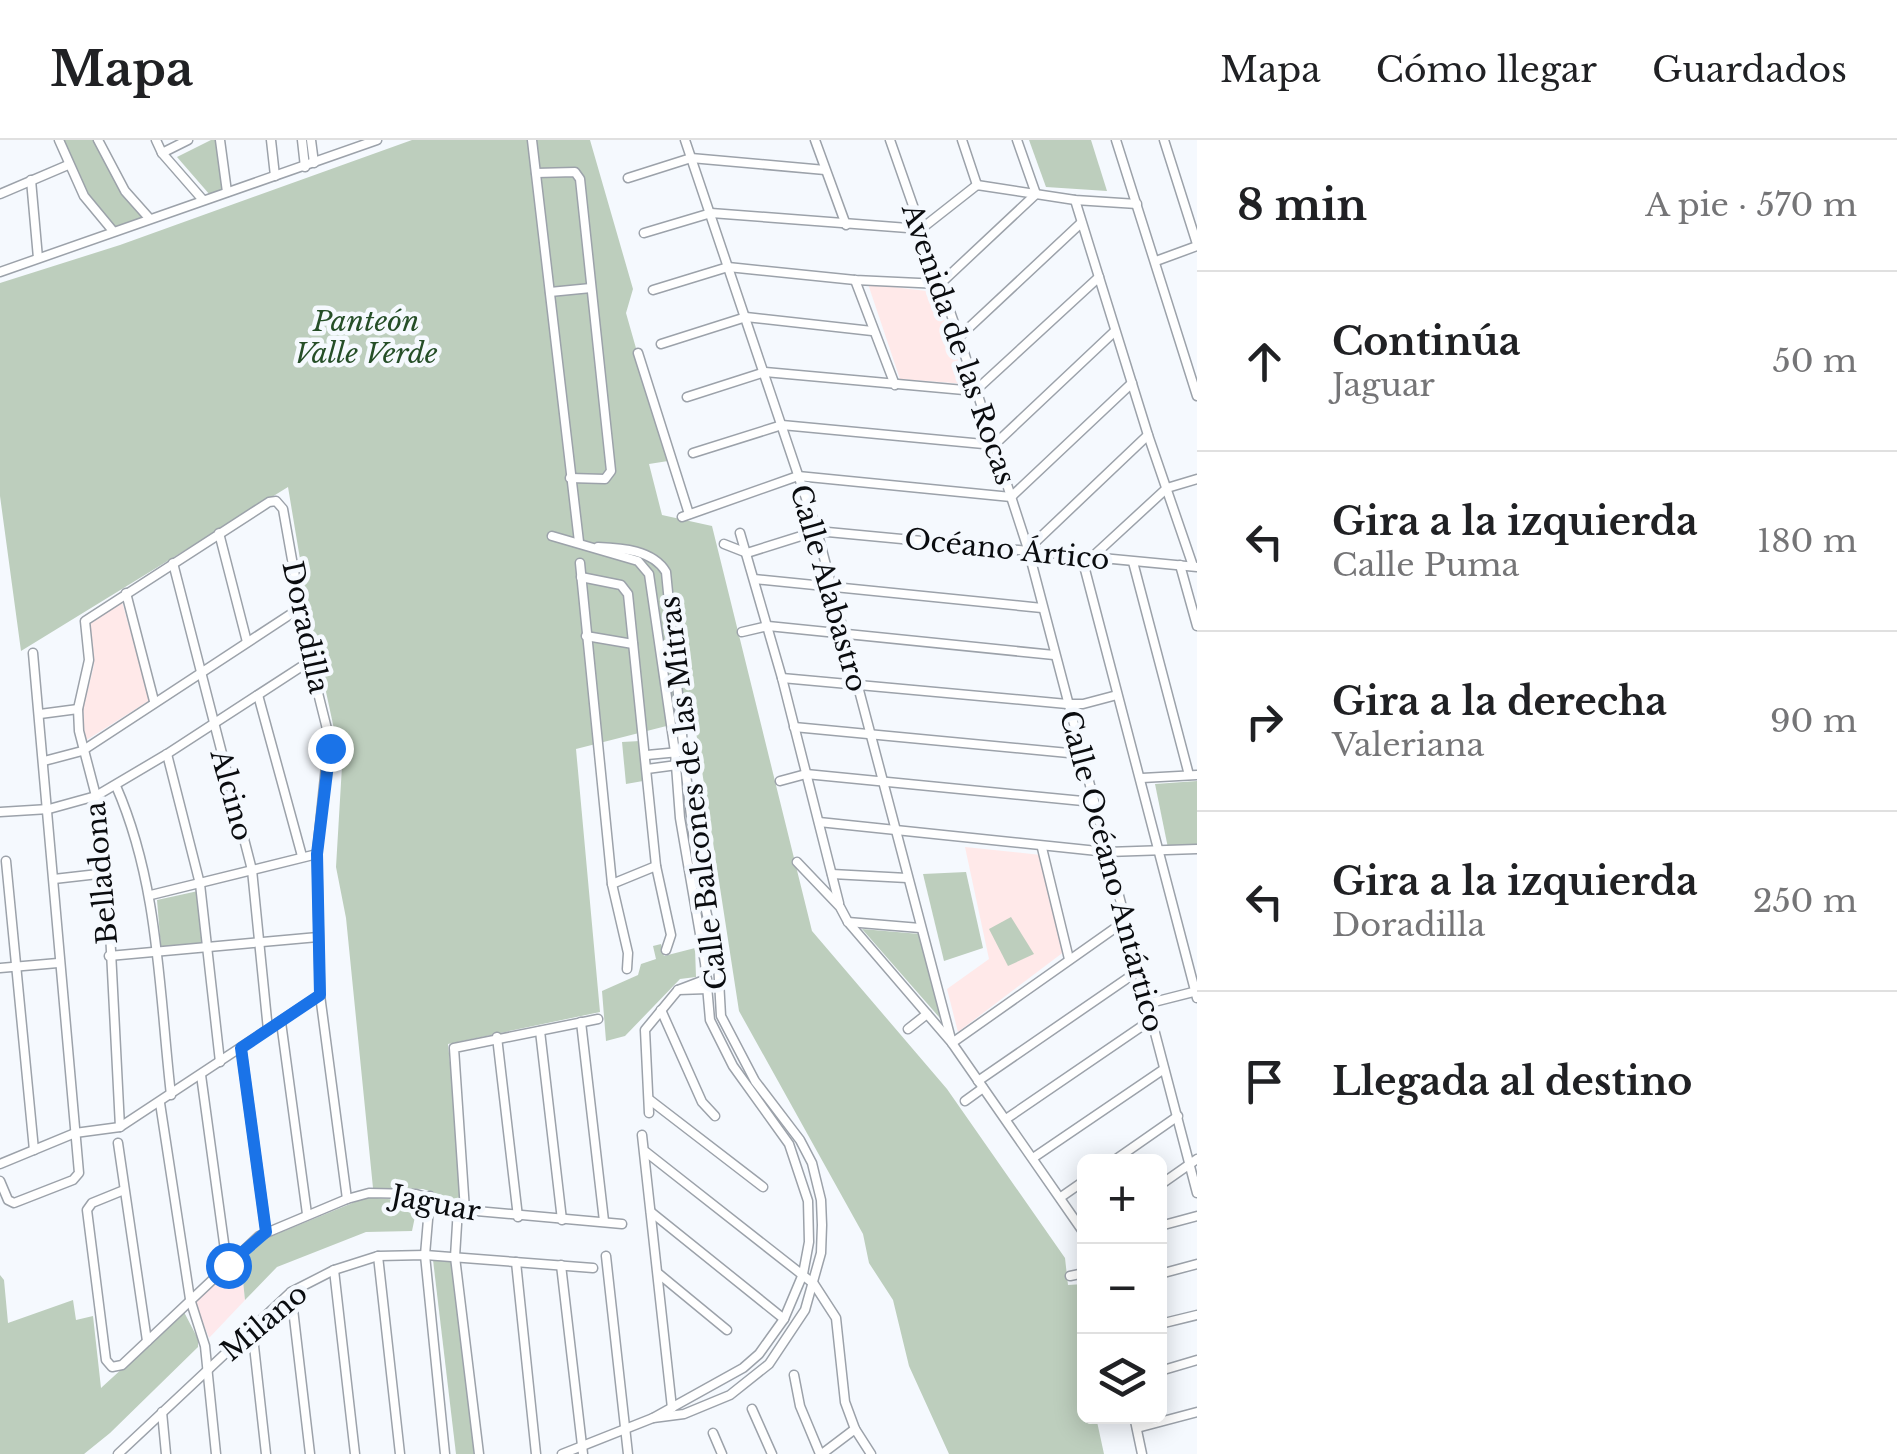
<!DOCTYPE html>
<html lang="es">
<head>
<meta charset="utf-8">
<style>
	:root { --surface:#fff; --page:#f6f6f6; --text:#202124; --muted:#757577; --line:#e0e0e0 }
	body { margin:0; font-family:"Libre Baskerville",serif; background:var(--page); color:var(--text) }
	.controls { position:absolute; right:30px; bottom:30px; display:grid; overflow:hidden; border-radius:15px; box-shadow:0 5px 25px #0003 }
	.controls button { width:90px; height:90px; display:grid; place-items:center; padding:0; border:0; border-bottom:2px solid var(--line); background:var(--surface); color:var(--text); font:50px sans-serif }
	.stop { position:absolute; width:30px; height:30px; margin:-22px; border:8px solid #1a73e8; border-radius:50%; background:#fff }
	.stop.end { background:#1a73e8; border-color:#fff; box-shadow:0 2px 10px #0008 }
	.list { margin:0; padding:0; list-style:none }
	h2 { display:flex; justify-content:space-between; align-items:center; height:130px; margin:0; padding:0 40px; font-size:42px }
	h2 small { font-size:32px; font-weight:400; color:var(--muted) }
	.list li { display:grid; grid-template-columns:65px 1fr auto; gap:30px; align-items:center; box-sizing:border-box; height:180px; padding:0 40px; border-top:2px solid var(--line) }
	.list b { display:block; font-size:38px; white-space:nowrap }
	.list p { margin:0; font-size:32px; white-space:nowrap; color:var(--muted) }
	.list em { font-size:32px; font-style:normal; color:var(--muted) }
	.icon { flex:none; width:55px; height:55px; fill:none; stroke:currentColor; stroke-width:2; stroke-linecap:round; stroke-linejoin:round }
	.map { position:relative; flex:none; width:1197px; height:1314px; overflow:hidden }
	header { display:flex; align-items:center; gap:60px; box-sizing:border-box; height:140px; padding:0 50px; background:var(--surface); border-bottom:2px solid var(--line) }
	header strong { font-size:48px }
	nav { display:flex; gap:55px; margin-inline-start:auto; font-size:35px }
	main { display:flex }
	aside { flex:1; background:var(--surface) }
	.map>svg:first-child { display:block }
</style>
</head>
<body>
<header>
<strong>Mapa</strong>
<nav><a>Mapa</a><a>Cómo llegar</a><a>Guardados</a></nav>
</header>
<main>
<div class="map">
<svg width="1197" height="1314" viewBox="0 0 1197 1314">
	<rect width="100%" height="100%" fill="#f5f9fe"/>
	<polygon fill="#fee8eb" points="241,1122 245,1160 209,1198 195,1162"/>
	<g fill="#ffe9e9">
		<polygon points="868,144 935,152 966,244 900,239"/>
		<polygon points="122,462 150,560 85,601 83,569 94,525 86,483"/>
		<polygon points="965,707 1041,715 1065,811 958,892 947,849 989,819"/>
	</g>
	<g fill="#bdcebd">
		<polygon points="60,0 98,0 108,22 149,78 113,91 91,66"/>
		<polygon points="211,0 218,0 225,49 210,55 177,17"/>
		<polygon points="412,0 590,0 633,149 626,173 668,321 649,324 662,375 712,386 812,791 947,949 1065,1118 1068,1145 1084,1144 1084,1276 1096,1277 1104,1314 949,1314 909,1226 893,1160 869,1123 863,1094 739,871 694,579 576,609 600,872 448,904 464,1057 456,1060 423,1049 373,1048 346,778 336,727 342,626 309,473 288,347 21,511 0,356 0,143 120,105"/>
		<polygon points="1029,0 1091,0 1107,51 1046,47"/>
		<polygon points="640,601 643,641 626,644 622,602"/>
		<polygon points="1197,641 1197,706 1168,708 1155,644"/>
		<polygon points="966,732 983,808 944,821 923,734"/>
		<polygon points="198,751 202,803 161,808 157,760"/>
		<polygon points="1011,777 1034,814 1008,826 989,789"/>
		<polygon points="862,789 920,794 946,885"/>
		<polygon points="661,804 664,816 695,808 696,837 680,839 625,896 606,901 602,851 638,835 641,824 656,819 653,806"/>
		<polygon points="367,1057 418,1062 412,1091 366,1092 277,1127 245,1160 241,1122 267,1098"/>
		<polygon points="433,1120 452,1120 474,1314 456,1314"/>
		<polygon points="0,1135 4,1140 8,1183 73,1160 76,1180 93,1176 101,1248 184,1172 198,1199 198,1207 110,1293 84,1314 0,1314"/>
	</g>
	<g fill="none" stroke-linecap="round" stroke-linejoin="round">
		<g stroke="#9ca2aa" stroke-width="11">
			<g id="minor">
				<polyline points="59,0 84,56 113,91"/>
				<polyline points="98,0 125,51 149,78"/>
				<polyline points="156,0 162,13 203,60"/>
				<polyline points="220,0 227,52"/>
				<polyline points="271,0 275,36"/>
				<polyline points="302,0 305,27"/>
				<polyline points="311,0 314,23"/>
				<polyline points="532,0 579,402"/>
				<polyline points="685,0 817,391 952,903 1125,781"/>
				<polyline points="815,0 846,85"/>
				<polyline points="890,0 959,197 1028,409 1197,1053"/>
				<polyline points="962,0 977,45"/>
				<polyline points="1116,0 1197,256"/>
				<polyline points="1164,0 1197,104"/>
				<polyline points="162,13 188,0"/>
				<polyline points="536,33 575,32 580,39 611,331 605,339 570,338"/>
				<polyline points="628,38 691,18 825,30"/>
				<polyline points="31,40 38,118"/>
				<polyline points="0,54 68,25"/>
				<polyline points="1075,60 1148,295 1193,426"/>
				<polyline points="644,93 711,73 921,89 977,45 1075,60 1137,64"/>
				<polyline points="1156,121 1197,106"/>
				<polyline points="0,132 377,0"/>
				<polyline points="855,140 895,245"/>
				<polyline points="653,150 728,127 855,140 940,144 1036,54 1017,0"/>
				<polyline points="550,152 591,148"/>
				<polyline points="959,197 1081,83"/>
				<polyline points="661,204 746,177 872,191"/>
				<polyline points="638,213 689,374"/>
				<polyline points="687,257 765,232 975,251 1099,137"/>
				<polyline points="693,313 782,285 994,305 1115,191"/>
				<polyline points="682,377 798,336 1011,357 1132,243"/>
				<polyline points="219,393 247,502"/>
				<polyline points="740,393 782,538 839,763"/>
				<polyline points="552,396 638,421 649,434 675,612 680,678 705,823 710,880 733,926 789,1004 808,1061 809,1102 803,1134 784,1179 759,1214 743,1228 653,1278 562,1314"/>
				<polyline points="724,404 747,413"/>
				<path d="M598,407C622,408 653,410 666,432L685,625L698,736L718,822L721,876L755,941L800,1000L812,1023L821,1060L822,1085L821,1113L805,1170L769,1224L730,1255L684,1274L653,1278"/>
				<polyline points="1028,409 1148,295"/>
				<polyline points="747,413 817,391 1197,427"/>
				<polyline points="1082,418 1197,858"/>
				<polyline points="1091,418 1167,348 1197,339"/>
				<polyline points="1133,422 1189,635"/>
				<polyline points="173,423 252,730 268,890"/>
				<polyline points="580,423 612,744 628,813 627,829"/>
				<polyline points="1180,425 1197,486"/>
				<polyline points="581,437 621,445 628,454 656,726 671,795 666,810"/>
				<polyline points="754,439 1042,468"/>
				<polyline points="126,453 154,561"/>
				<polyline points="742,492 768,486 1054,515"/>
				<polyline points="586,496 633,504"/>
				<polyline points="782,538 1067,564 1083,564 1117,555"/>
				<polyline points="258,555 302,716"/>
				<polyline points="40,574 78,569"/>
				<polyline points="794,587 1079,614"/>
				<polyline points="167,614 200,744 220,922"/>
				<polyline points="647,615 679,612"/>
				<polyline points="44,621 82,611 300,468"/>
				<polyline points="647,629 677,625"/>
				<polyline points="1142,638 1197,635"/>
				<polyline points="780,641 806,634 1093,662"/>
				<path d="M116,646C159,744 159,851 171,955"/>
				<polyline points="0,672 49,669 96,656 167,614 310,521"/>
				<polyline points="819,682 1107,712 1197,709"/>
				<polyline points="1042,708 1069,819"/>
				<polyline points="6,721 34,1010"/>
				<polyline points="797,722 840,767 848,782 952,903 1084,1093"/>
				<polyline points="832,734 907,738"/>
				<polyline points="54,739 107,733"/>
				<polyline points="612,744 656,726"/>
				<polyline points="151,755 317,714"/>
				<polyline points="848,782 920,788"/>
				<polyline points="109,816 318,797"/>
				<polyline points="0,828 58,823"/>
				<polyline points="678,850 708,849"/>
				<polyline points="1146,864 1197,851"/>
				<polyline points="661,870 702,962 715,976"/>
				<polyline points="281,882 307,1074"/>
				<polyline points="581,882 604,1081"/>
				<polyline points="908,889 927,874"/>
				<polyline points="540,891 562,1080"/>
				<polyline points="497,897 518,1077"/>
				<polyline points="241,908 266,1092"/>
				<polyline points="201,935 227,1125"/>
				<polyline points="978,941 1138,831"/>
				<polyline points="650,960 763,1047"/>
				<polyline points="965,961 983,948"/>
				<polyline points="160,963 190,1159 205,1206 216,1314"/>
				<polyline points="649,973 645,890 678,850 707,839"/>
				<polyline points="1006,979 1151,880"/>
				<polyline points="120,987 107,733 96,656 79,591 78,569 89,520 85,481 269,362 276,361 283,369 310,521 329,597 317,714 320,855 347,1059"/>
				<polyline points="642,995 672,1268"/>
				<polyline points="118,1003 147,1201"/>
				<polyline points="646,1012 814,1144 836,1178 845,1262 855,1289 871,1314"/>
				<polyline points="1033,1018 1164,929"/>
				<polyline points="1112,1022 1178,976"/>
				<polyline points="0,1024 75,993 120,987 320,855"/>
				<polyline points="0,1041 8,1060 14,1063 73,1040 79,1033 33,513"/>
				<polyline points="1160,1045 1197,1019"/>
				<polyline points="124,1050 92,1063 87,1070 106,1220 112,1227 122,1225 259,1096 347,1059 369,1053 416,1054 465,1070 622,1084"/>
				<polyline points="430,1056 425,1115 445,1314"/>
				<polyline points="1061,1057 1084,1041"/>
				<polyline points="458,1068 455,1117 479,1314"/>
				<polyline points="465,1070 454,908 598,879"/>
				<polyline points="651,1072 784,1179"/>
				<polyline points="1160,1086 1197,1076"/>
				<polyline points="378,1116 400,1314"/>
				<polyline points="606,1116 628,1314"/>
				<polyline points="516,1122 536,1314"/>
				<polyline points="561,1125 583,1314"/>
				<polyline points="334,1130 355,1314"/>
				<polyline points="659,1134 727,1190"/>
				<polyline points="1160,1134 1197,1124"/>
				<polyline points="1070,1136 1084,1133"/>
				<polyline points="291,1152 310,1314"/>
				<polyline points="1160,1184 1197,1175"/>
				<polyline points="252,1188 266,1314"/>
				<polyline points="1160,1231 1197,1220"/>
				<polyline points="794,1235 800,1266 820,1314"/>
				<polyline points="752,1269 772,1314"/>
				<polyline points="162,1272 166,1314"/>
				<polyline points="1134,1276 1142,1314"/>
				<polyline points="1137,1288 1197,1272"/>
				<polyline points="713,1293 722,1314"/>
				<polyline points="118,1314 291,1152 334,1130 378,1116 425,1115 593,1128"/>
				<polyline points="822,1314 855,1289"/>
			</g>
		</g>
		<use href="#minor" stroke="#fff" stroke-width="8"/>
	</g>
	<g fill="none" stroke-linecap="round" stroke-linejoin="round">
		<polyline stroke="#1a73e8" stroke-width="12" points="228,1125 266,1092 241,908 320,855 317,714 330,608"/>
	</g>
	<g text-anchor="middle" stroke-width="9" stroke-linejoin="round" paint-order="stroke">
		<g font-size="28" font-style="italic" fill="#254e27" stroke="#f5f9fe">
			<text x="366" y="191">Panteón<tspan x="366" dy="32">Valle Verde</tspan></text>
		</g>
		<g font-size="28" fill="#0a0c0f" stroke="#f5f9fe">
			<text transform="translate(959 204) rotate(71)" y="10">Avenida de las Rocas</text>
			<text transform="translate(1007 409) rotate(6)" y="10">Océano Ártico</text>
			<text transform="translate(829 448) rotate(74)" y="10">Calle Alabastro</text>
			<text transform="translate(306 487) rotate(78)" y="10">Doradilla</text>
			<text transform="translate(693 653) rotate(-97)" y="10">Calle Balcones de las Mitras</text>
			<text transform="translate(232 655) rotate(75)" y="10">Alcino</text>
			<text transform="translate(1112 731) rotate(75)" y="10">Calle Océano Antártico</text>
			<text transform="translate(101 733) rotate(-95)" y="10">Belladona</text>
			<text transform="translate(436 1063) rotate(11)" y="10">Jaguar</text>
			<text transform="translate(264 1182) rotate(-40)" y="10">Milano</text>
		</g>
	</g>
</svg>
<div class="controls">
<button>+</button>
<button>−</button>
<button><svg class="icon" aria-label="layers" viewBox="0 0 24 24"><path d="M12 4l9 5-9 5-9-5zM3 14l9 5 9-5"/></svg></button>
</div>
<div class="stop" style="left:228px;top:1125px"></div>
<div class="stop end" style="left:330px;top:608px"></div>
</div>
<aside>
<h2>8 min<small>A pie · 570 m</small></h2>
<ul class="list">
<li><svg class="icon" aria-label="ahead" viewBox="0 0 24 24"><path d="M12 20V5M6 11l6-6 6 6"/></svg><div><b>Continúa</b><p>Jaguar</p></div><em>50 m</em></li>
<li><svg class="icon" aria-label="left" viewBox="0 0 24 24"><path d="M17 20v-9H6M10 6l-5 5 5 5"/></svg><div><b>Gira a la izquierda</b><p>Calle Puma</p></div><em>180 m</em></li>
<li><svg class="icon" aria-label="right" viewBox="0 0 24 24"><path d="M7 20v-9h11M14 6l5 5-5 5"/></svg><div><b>Gira a la derecha</b><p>Valeriana</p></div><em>90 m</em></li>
<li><svg class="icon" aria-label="left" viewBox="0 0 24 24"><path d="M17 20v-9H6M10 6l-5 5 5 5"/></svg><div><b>Gira a la izquierda</b><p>Doradilla</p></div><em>250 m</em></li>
<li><svg class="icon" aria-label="arrive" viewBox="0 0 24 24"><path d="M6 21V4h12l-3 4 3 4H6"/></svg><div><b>Llegada al destino</b></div></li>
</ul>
</aside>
</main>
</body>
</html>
